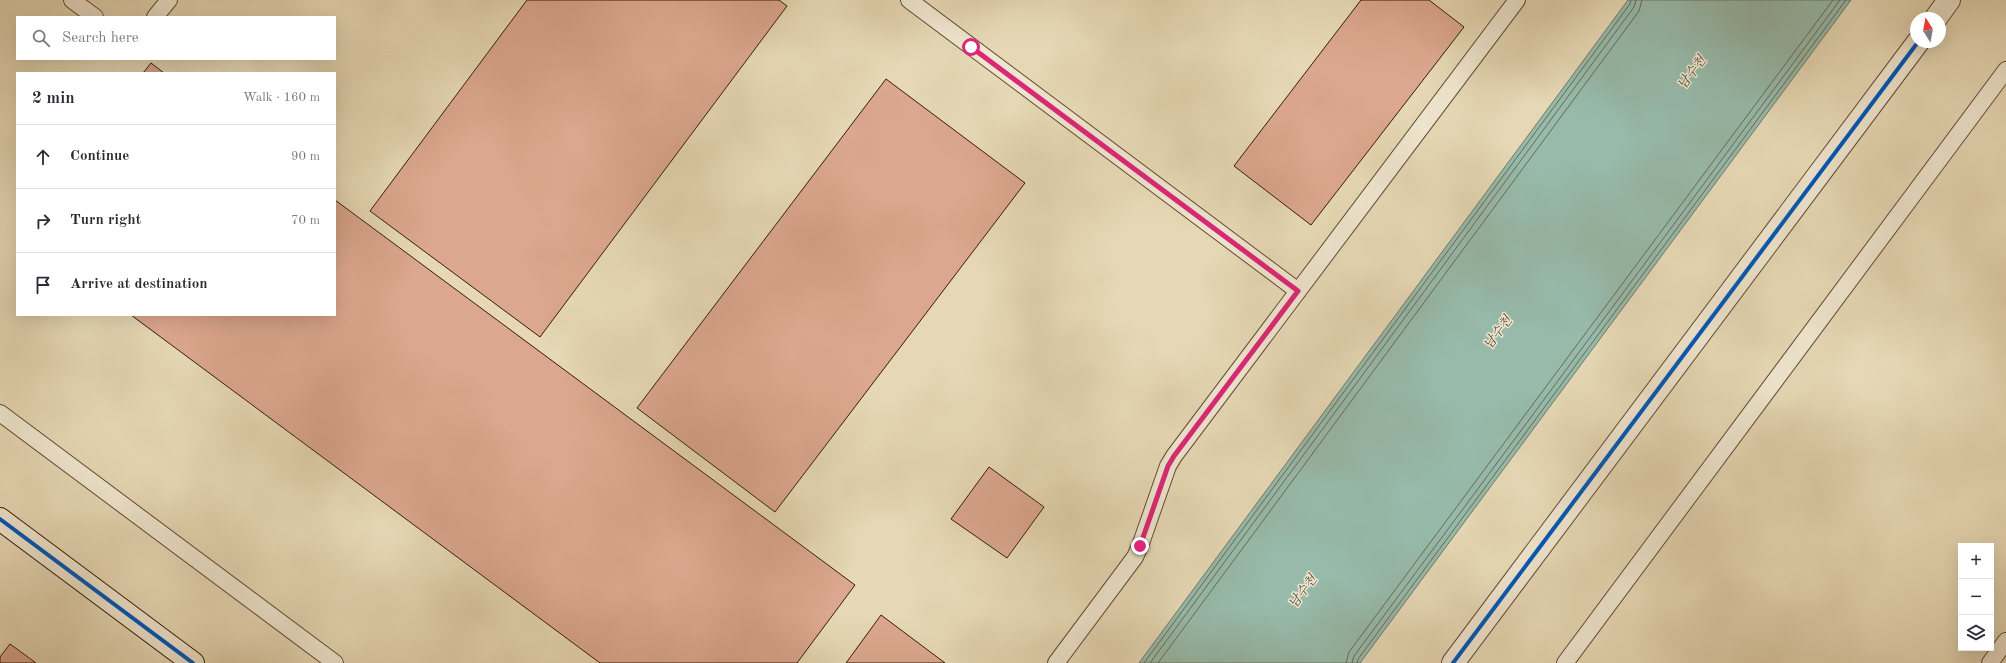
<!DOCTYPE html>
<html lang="en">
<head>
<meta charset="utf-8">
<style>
	:root { --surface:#fff; --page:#f7f7f7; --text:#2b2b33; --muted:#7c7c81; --line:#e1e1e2 }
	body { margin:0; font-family:"Old Standard TT","Noto Serif KR",serif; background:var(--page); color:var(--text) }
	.controls { position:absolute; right:12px; bottom:12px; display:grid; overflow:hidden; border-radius:0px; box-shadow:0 4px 16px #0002 }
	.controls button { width:36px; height:36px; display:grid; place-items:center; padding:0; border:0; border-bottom:1px solid var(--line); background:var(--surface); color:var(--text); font:20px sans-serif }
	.compass { position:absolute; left:1910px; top:12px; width:36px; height:36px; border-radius:50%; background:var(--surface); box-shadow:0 4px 16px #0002; rotate:349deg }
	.stop { position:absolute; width:12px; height:12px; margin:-9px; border:3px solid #db2777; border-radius:50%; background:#fff }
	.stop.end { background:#db2777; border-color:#fff; box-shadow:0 1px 4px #0008 }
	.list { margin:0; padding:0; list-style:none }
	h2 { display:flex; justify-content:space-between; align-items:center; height:52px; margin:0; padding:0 16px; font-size:17px }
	h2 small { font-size:13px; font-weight:400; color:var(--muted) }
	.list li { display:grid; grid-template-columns:26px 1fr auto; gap:12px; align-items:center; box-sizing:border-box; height:64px; padding:0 16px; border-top:1px solid var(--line) }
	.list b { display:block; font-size:15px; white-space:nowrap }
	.list em { font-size:13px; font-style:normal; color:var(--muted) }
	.icon { flex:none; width:22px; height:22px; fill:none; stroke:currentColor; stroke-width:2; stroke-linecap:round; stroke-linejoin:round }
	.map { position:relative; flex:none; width:2006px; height:663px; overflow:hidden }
	.search { position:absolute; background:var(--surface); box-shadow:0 4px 16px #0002; left:16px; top:16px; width:320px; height:44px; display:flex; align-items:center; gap:10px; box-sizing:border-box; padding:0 14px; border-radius:0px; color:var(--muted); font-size:15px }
	.panel { position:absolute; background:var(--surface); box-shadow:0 4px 16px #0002; left:16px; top:72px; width:320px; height:244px; border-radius:0px }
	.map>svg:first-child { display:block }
</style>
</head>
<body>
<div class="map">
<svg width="2006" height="663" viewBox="0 0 2006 663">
	<rect width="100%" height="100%" fill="#e6d8b5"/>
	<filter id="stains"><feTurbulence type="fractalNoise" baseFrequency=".005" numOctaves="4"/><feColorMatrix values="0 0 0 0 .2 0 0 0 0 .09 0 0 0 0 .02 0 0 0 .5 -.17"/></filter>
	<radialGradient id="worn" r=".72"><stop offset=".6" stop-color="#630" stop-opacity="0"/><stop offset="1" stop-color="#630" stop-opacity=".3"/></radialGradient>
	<polygon fill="#97baaa" stroke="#717a6a" points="1628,0 1851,0 1360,663 1139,663"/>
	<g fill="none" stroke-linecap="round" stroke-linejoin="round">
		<g stroke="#676a5a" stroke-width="1">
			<polyline points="1144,663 1630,4 1631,0"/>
			<polyline points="1150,663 1634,7 1636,0"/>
			<polyline points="1158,663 1639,11 1642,0"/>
			<polyline points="1346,663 1349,652 1833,0"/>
			<polyline points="1352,663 1354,656 1840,0"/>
			<polyline points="1357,663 1358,659 1846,0"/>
		</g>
	</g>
	<g fill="#dba78e" stroke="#371b09">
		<polygon points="527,0 779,0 787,6 540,337 370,211"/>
		<polygon points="1361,0 1429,0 1464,27 1311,225 1234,166"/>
		<polygon points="151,63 164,73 143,73"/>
		<polygon points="886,79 1025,183 775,512 637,408"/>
		<polygon points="335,200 855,585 797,663 600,663 131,315 335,315"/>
		<polygon points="989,467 1044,507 1007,558 951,519"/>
		<polygon points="881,615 945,663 846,663"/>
		<polygon points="10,644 36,663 0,663 0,657"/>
	</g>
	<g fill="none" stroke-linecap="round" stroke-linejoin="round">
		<g stroke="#634a34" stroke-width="18">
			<g id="lane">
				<polyline points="72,0 95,17"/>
				<polyline points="909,0 1298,291"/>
				<polyline points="155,17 169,0"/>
				<polyline points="0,413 335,663"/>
				<polyline points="1056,663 1135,557 1140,546 1168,466 1174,456 1517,0"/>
				<polyline points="1565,663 2006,70"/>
				<polyline points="1990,663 2006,641"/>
			</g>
		</g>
		<g stroke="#634a34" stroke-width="24">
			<g id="street">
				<polyline points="1936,18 1949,0"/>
				<polyline points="1453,663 1918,42"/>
			</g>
		</g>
		<g stroke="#371b09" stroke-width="24">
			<polyline id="secondary" points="0,519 193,663"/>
		</g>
		<use href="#lane" stroke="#efe6cf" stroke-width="16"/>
		<use href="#street" stroke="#efe6cf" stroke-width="22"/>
		<use href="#secondary" stroke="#efe6cf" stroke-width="22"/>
		<g stroke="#efe6cf" stroke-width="6">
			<g id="cycleway">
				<polyline points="0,519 193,663"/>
				<polyline points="1453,663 1918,42"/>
			</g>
		</g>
		<use href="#cycleway" stroke="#0057b8" stroke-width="4"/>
	</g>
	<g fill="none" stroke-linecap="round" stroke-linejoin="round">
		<polyline stroke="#db2777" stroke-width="5" points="971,47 1298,291 1174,456 1168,466 1140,546"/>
	</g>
	<g text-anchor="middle" stroke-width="3" stroke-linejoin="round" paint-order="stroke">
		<g font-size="13" font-style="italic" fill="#544b39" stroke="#efe6cf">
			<text transform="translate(1691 72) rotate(-53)" y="5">남수천</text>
			<text transform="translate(1497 332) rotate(-53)" y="5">남수천</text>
			<text transform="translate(1302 591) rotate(-53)" y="5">남수천</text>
		</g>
	</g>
	<rect width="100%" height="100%" filter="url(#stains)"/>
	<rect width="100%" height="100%" fill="url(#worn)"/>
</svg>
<div class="controls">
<button>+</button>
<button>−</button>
<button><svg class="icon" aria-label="layers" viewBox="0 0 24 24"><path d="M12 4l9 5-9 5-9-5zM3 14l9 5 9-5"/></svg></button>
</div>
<svg class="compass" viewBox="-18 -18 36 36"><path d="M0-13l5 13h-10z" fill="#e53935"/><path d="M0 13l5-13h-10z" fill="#7c7c81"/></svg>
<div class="stop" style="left:971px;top:47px"></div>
<div class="stop end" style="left:1140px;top:546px"></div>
<div class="search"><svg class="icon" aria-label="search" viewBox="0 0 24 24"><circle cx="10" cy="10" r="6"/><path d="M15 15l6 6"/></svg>Search here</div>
<section class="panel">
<h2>2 min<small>Walk · 160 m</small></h2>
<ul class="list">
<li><svg class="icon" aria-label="ahead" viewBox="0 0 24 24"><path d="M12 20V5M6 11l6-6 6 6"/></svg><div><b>Continue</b></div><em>90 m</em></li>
<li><svg class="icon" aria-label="right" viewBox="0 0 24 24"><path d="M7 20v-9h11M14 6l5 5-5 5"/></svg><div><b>Turn right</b></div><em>70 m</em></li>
<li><svg class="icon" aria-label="arrive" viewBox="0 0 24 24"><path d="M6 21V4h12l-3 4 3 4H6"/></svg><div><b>Arrive at destination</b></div></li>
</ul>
</section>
</div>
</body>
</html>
